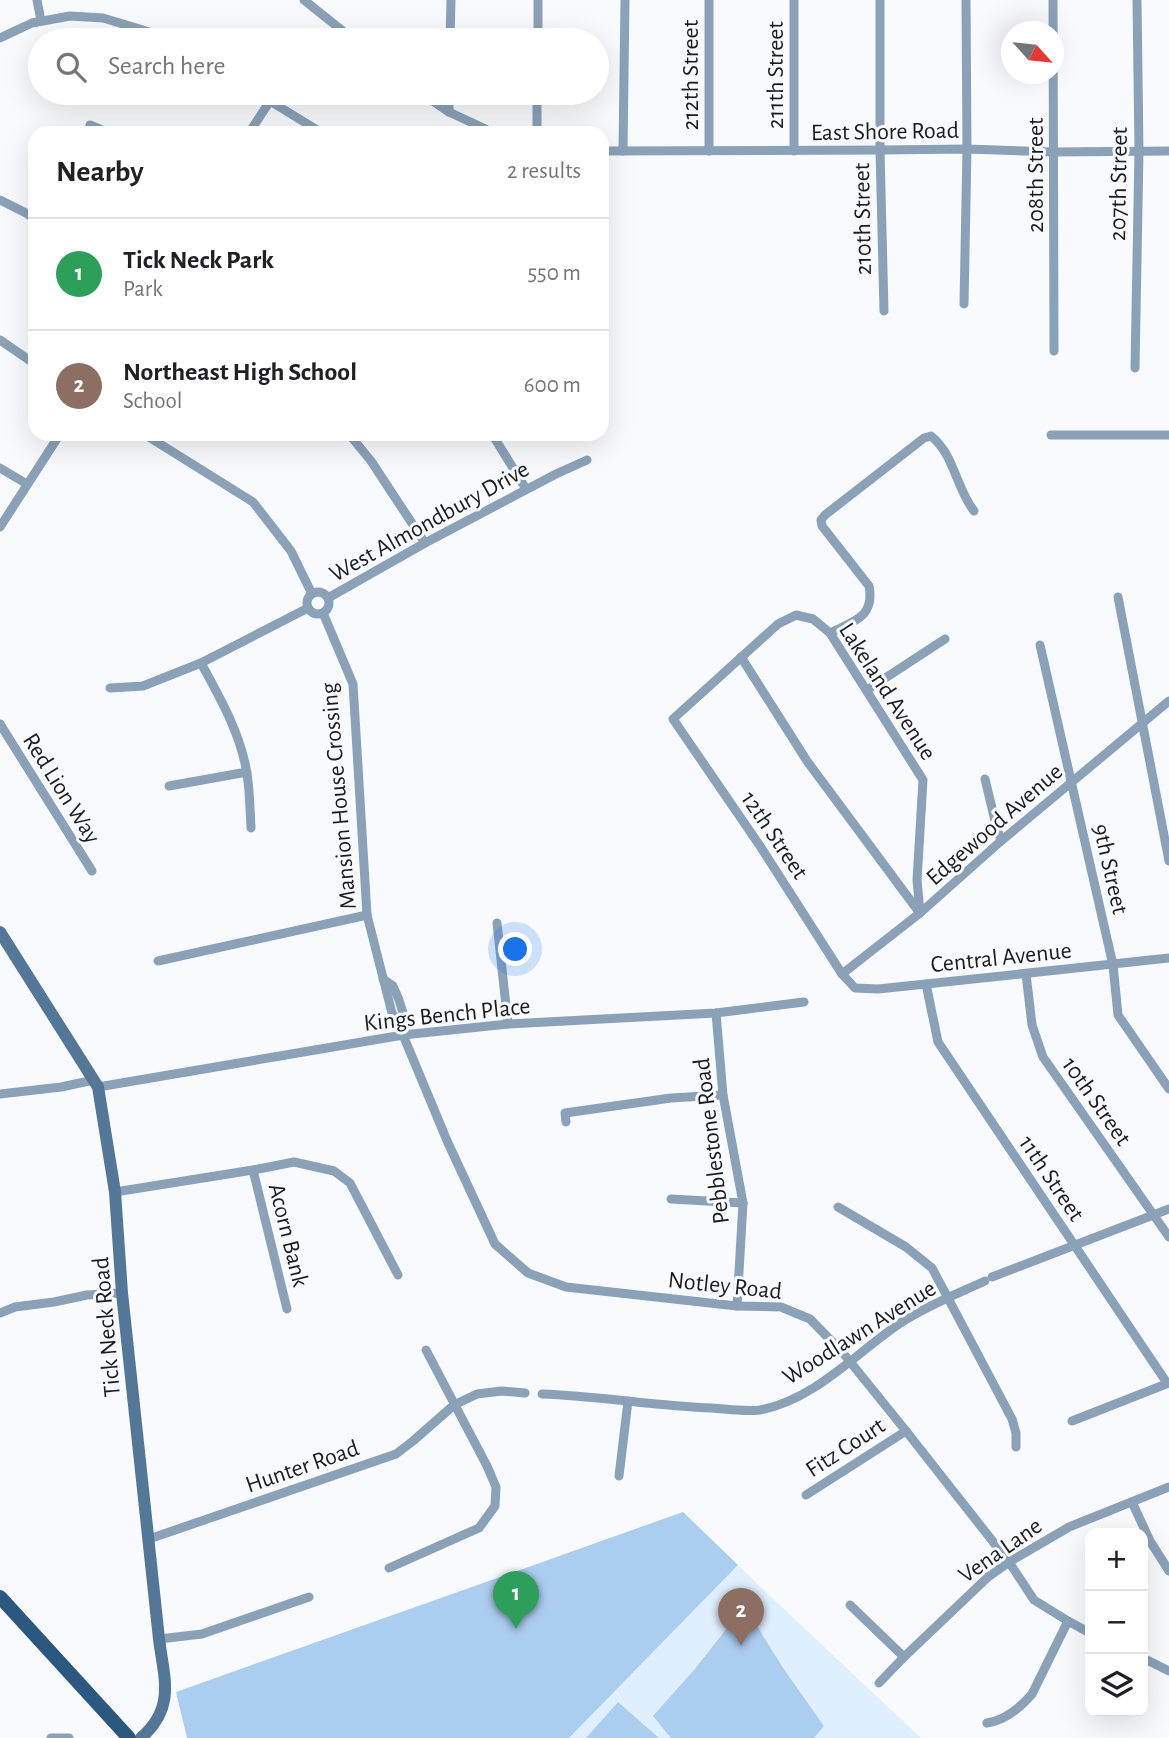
<!DOCTYPE html>
<html lang="en">
<head>
<meta charset="utf-8">
<style>
	:root { --surface:#fff; --page:#f2f2f2; --text:#202124; --muted:#757577; --line:#e0e0e0; --accent:#7c3aed }
	body { margin:0; font-family:"Alegreya Sans",sans-serif; background:var(--page); color:var(--text) }
	.controls { position:absolute; right:21px; bottom:21px; display:grid; overflow:hidden; border-radius:14px; box-shadow:0 7px 28px #0002 }
	.controls button { width:63px; height:63px; display:grid; place-items:center; padding:0; border:0; border-bottom:2px solid var(--line); background:var(--surface); color:var(--text); font:35px sans-serif }
	.compass { position:absolute; left:1001px; top:21px; width:63px; height:63px; border-radius:50%; background:var(--surface); box-shadow:0 7px 28px #0002; rotate:117deg }
	.you { position:absolute; left:516px; top:950px; width:24px; height:24px; margin:-18px; border:5px solid #fff; border-radius:50%; background:#1a73e8; box-shadow:0 0 0 10px #1a73e833 }
	.badge { display:grid; place-items:center; width:46px; height:46px; border-radius:50%; background:var(--accent); color:#fff; font-size:23px; font-weight:700 }
	.pin { position:absolute; translate:-50% -58px; filter:drop-shadow(0 2px 4px #0008) }
	.pin::after { content:''; position:absolute; top:37px; width:24px; height:21px; background:inherit; clip-path:polygon(0 0,100% 0,50% 100%) }
	.list { margin:0; padding:0; list-style:none }
	h2 { display:flex; justify-content:space-between; align-items:center; height:91px; margin:0; padding:0 28px; font-size:30px }
	h2 small { font-size:23px; font-weight:400; color:var(--muted) }
	.list li { display:grid; grid-template-columns:46px 1fr auto; gap:21px; align-items:center; box-sizing:border-box; height:112px; padding:0 28px; border-top:2px solid var(--line) }
	.list b { display:block; font-size:26px; white-space:nowrap }
	.list p { margin:0; font-size:23px; white-space:nowrap; color:var(--muted) }
	.list em { font-size:23px; font-style:normal; color:var(--muted) }
	.icon { flex:none; width:38px; height:38px; fill:none; stroke:currentColor; stroke-width:2; stroke-linecap:round; stroke-linejoin:round }
	.map { position:relative; flex:none; width:1169px; height:1738px; overflow:hidden }
	.search { position:absolute; background:var(--surface); box-shadow:0 7px 28px #0002; left:28px; top:28px; width:581px; height:77px; display:flex; align-items:center; gap:18px; box-sizing:border-box; padding:0 24px; border-radius:38px; color:var(--muted); font-size:26px }
	.panel { position:absolute; background:var(--surface); box-shadow:0 7px 28px #0002; left:28px; top:126px; width:581px; height:315px; border-radius:21px }
	.map>svg:first-child { display:block }
</style>
</head>
<body>
<div class="map">
<svg width="1169" height="1738" viewBox="0 0 1169 1738">
	<rect width="100%" height="100%" fill="#f8fafd"/>
	<polygon fill="#e0effd" points="738,1565 768,1594 921,1738 569,1738"/>
	<g fill="#abcdef">
		<polygon points="683,1512 738,1565 569,1738 187,1738 176,1692"/>
		<polygon points="739,1613 752,1618 783,1668 824,1726 814,1738 671,1738 653,1716 694,1670"/>
		<polygon points="618,1702 659,1738 586,1738"/>
	</g>
	<g fill="none" stroke-linecap="round" stroke-linejoin="round">
		<g stroke="#8aa1b8" stroke-width="9">
			<polyline points="37,0 41,21"/>
			<polyline points="304,0 354,40"/>
			<polyline points="794,0 794,151"/>
			<polyline points="880,0 880,150 884,311"/>
			<polyline points="1053,0 1054,351"/>
			<polyline points="0,38 32,23 70,16 103,18 176,40"/>
			<polyline points="450,40 451,0"/>
			<polyline points="538,40 538,0"/>
			<polyline points="257,93 322,133"/>
			<polyline points="421,93 449,112 494,133"/>
			<polyline points="449,112 449,93"/>
			<polyline points="90,125 109,133"/>
			<polyline points="249,133 270,101"/>
			<polyline points="537,133 537,93"/>
			<polyline points="602,151 880,150 967,149 1054,152 1169,151"/>
			<polyline points="623,151 625,0"/>
			<polyline points="709,151 709,0"/>
			<polyline points="0,200 28,214 35,220"/>
			<polyline points="964,304 967,149 966,0"/>
			<polyline points="0,340 35,364"/>
			<polyline points="1135,368 1139,151 1137,0"/>
			<polyline points="144,434 253,502 291,551 312,594"/>
			<polyline points="349,434 371,461 425,543"/>
			<polyline points="492,434 526,489"/>
			<polyline points="1051,435 1169,435"/>
			<polyline points="0,468 27,484"/>
			<polyline points="0,527 60,434"/>
			<circle cx="318" cy="603" r="11"/>
			<polyline points="1118,597 1169,861"/>
			<polyline points="328,598 425,543 556,474 587,460"/>
			<polyline points="323,613 353,684 367,915 392,1013 401,1025 403,1035 448,1143 495,1244 528,1273 566,1287 737,1306 781,1307 810,1319 843,1353 906,1431 1009,1562 1034,1600 1068,1621 1090,1633"/>
			<path d="M830,633C854,621 875,617 869,586L822,526L821,520L825,515L924,438L931,436C954,454 956,488 974,511"/>
			<polyline points="1040,645 1113,965 1118,1015 1169,1089"/>
			<polyline points="741,657 807,761 919,912"/>
			<path d="M201,663C220,698 241,734 247,774C250,792 250,810 251,828"/>
			<polyline points="110,688 143,686 201,663 308,608"/>
			<polyline points="867,690 945,639"/>
			<polyline points="0,724 92,871"/>
			<polyline points="985,779 996,825 1001,841"/>
			<polyline points="169,786 247,772"/>
			<polyline points="920,913 917,880 923,780 830,633 813,619 796,615 778,624 673,719 760,846 842,974 855,988 878,989 926,984 1169,958"/>
			<polyline points="497,923 508,1024"/>
			<polyline points="158,961 367,915"/>
			<polyline points="842,974 920,913 1001,841 1169,701"/>
			<polyline points="1026,974 1032,1025 1043,1057 1169,1237"/>
			<polyline points="383,979 393,986 399,1000 404,1016 401,1025"/>
			<polyline points="926,984 938,1042 1167,1383"/>
			<polyline points="716,1013 723,1095 743,1203 737,1306"/>
			<polyline points="98,1087 403,1035 508,1024 716,1013 804,1002"/>
			<polyline points="0,1094 61,1087 94,1080"/>
			<polyline points="566,1122 565,1113 671,1098 723,1095"/>
			<polyline points="253,1170 287,1309"/>
			<polyline points="115,1192 253,1170 294,1162 334,1171 350,1183 398,1275"/>
			<polyline points="671,1199 743,1203"/>
			<polyline points="838,1207 906,1247 932,1268 1012,1419 1016,1433 1016,1447"/>
			<polyline points="992,1277 1169,1209"/>
			<polyline points="0,1313 15,1307 54,1302 87,1295 122,1293"/>
			<path d="M542,1394C599,1396 655,1406 712,1408C727,1409 745,1412 760,1410C814,1400 856,1353 899,1324C926,1306 957,1294 985,1281"/>
			<polyline points="1072,1421 1169,1383"/>
			<polyline points="619,1476 628,1401"/>
			<polyline points="806,1495 906,1431"/>
			<polyline points="1132,1502 1150,1541 1169,1571"/>
			<polyline points="149,1539 396,1454 413,1441 454,1405 477,1394 502,1391 525,1393"/>
			<polyline points="389,1568 479,1528 495,1506 496,1487 487,1466 426,1350"/>
			<polyline points="850,1605 904,1657"/>
			<polyline points="159,1639 202,1634 309,1597"/>
			<polyline points="1143,1658 1169,1671"/>
			<polyline points="879,1683 904,1657 988,1577 1009,1562 1069,1527 1169,1487"/>
			<path d="M987,1723C1006,1720 1020,1708 1032,1694L1068,1621"/>
			<polyline points="51,1738 69,1738"/>
		</g>
		<path stroke="#547697" stroke-width="12" d="M0,932L98,1087L115,1192L122,1293L159,1639C164,1679 176,1707 141,1738"/>
		<polyline stroke="#2c587f" stroke-width="14" points="0,1597 129,1738"/>
	</g>
	<g text-anchor="middle" stroke-width="6" stroke-linejoin="round" paint-order="stroke">
		<g font-size="24" fill="#191d21" stroke="#f8fafd">
			<text transform="translate(690 75) rotate(-90)" y="8">212th Street</text>
			<text transform="translate(775 75) rotate(-90)" y="8">211th Street</text>
			<text transform="translate(885 131) rotate(-1)" y="8">East Shore Road</text>
			<text transform="translate(1035 175) rotate(-90)" y="8">208th Street</text>
			<text transform="translate(1118 184) rotate(-89)" y="8">207th Street</text>
			<text transform="translate(862 219) rotate(-91)" y="8">210th Street</text>
			<text transform="translate(429 521) rotate(-29)" y="8">West Almondbury Drive</text>
			<text transform="translate(888 691) rotate(57)" y="8">Lakeland Avenue</text>
			<text transform="translate(62 788) rotate(58)" y="8">Red Lion Way</text>
			<text transform="translate(338 796) rotate(-95)" y="8">Mansion House Crossing</text>
			<text transform="translate(994 824) rotate(-41)" y="8">Edgewood Avenue</text>
			<text transform="translate(775 835) rotate(56)" y="8">12th Street</text>
			<text transform="translate(1111 869) rotate(77)" y="8">9th Street</text>
			<text transform="translate(1001 957) rotate(-6)" y="8">Central Avenue</text>
			<text transform="translate(447 1014) rotate(-6)" y="8">Kings Bench Place</text>
			<text transform="translate(1097 1101) rotate(55)" y="8">10th Street</text>
			<text transform="translate(711 1141) rotate(-97)" y="8">Pebblestone Road</text>
			<text transform="translate(1052 1178) rotate(56)" y="8">11th Street</text>
			<text transform="translate(289 1235) rotate(76)" y="8">Acorn Bank</text>
			<text transform="translate(725 1285) rotate(6)" y="8">Notley Road</text>
			<text transform="translate(106 1327) rotate(-95)" y="8">Tick Neck Road</text>
			<text transform="translate(859 1332) rotate(-32)" y="8">Woodlawn Avenue</text>
			<text transform="translate(845 1447) rotate(-33)" y="8">Fitz Court</text>
			<text transform="translate(302 1466) rotate(-19)" y="8">Hunter Road</text>
			<text transform="translate(1000 1550) rotate(-35)" y="8">Vena Lane</text>
		</g>
	</g>
</svg>
<div class="controls">
<button>+</button>
<button>−</button>
<button><svg class="icon" aria-label="layers" viewBox="0 0 24 24"><path d="M12 4l9 5-9 5-9-5zM3 14l9 5 9-5"/></svg></button>
</div>
<svg class="compass" viewBox="-18 -18 36 36"><path d="M0-13l5 13h-10z" fill="#e53935"/><path d="M0 13l5-13h-10z" fill="#757577"/></svg>
<div class="you"></div>
<div class="pin badge" style="left:516px;top:1629px;background:#2e9e5b">1</div>
<div class="pin badge" style="left:741px;top:1646px;background:#8d6e63">2</div>
<div class="search"><svg class="icon" aria-label="search" viewBox="0 0 24 24"><circle cx="10" cy="10" r="6"/><path d="M15 15l6 6"/></svg>Search here</div>
<section class="panel">
<h2>Nearby<small>2 results</small></h2>
<ul class="list">
<li><span class="badge" style="background:#2e9e5b">1</span><div><b>Tick Neck Park</b><p>Park</p></div><em>550 m</em></li>
<li><span class="badge" style="background:#8d6e63">2</span><div><b>Northeast High School</b><p>School</p></div><em>600 m</em></li>
</ul>
</section>
</div>
</body>
</html>
